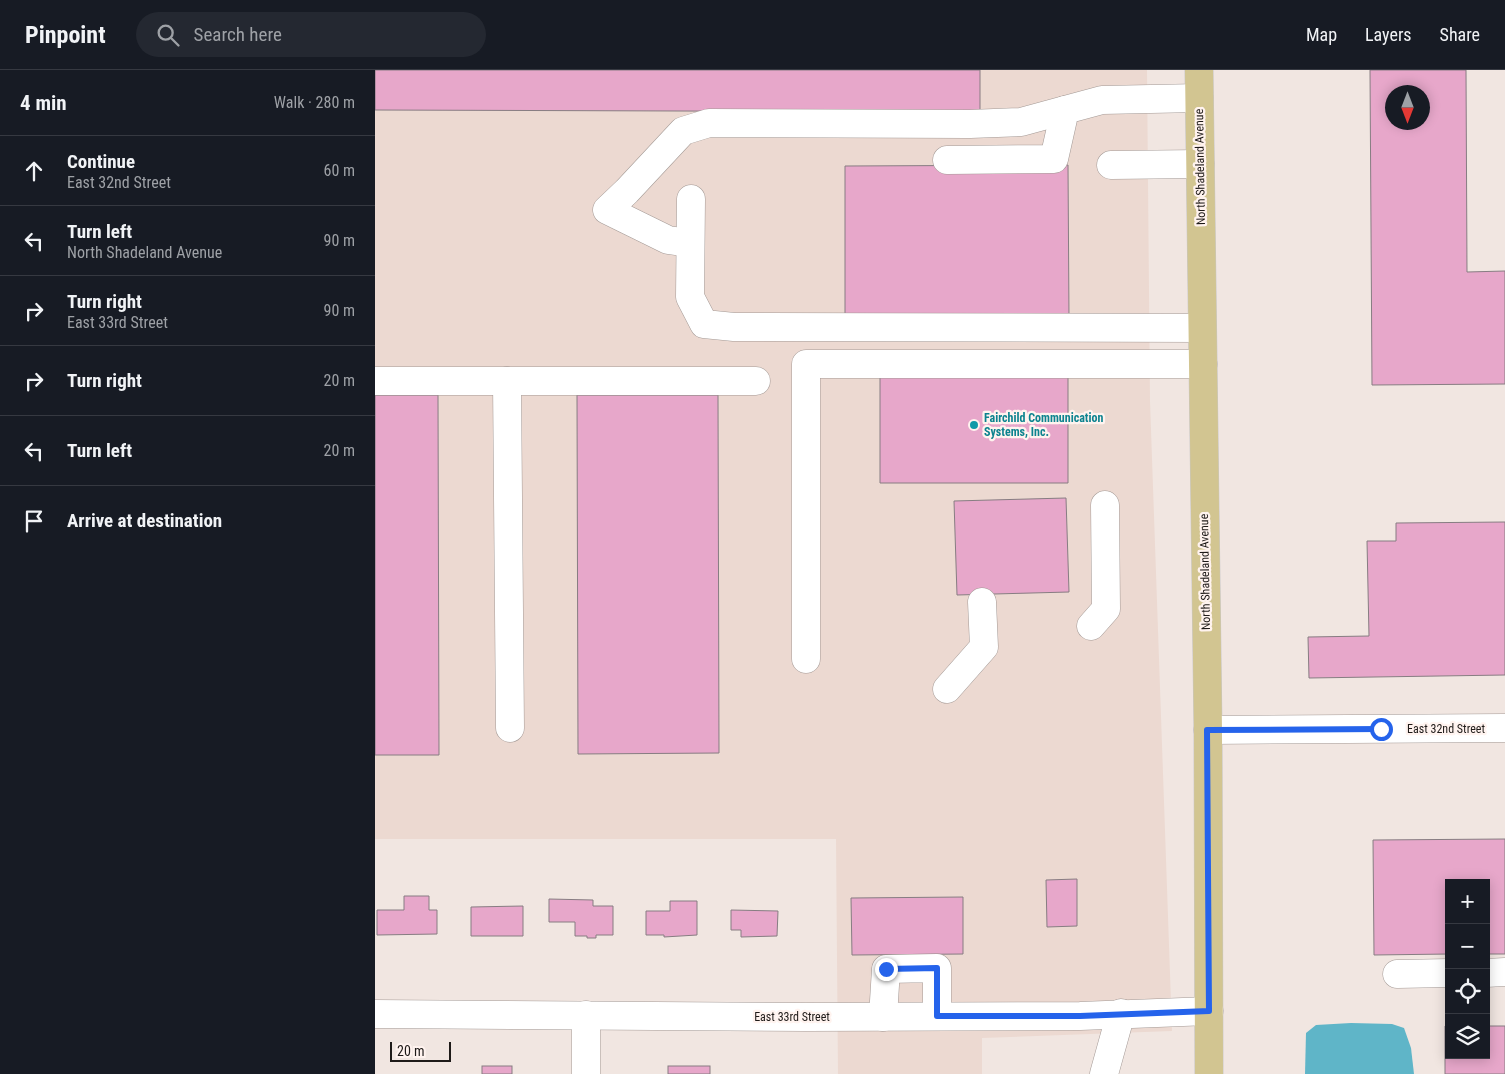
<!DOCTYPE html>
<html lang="en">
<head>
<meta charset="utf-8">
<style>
	:root { --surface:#171b24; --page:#242831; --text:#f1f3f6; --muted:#9ea1a6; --line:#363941 }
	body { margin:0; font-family:"Roboto Condensed",sans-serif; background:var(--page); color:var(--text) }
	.controls { position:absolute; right:15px; bottom:15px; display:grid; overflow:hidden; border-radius:0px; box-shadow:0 2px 12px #0003 }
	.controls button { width:45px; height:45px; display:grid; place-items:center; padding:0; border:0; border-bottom:1px solid var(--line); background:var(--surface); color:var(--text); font:25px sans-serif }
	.compass { position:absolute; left:1010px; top:15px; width:45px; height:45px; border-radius:50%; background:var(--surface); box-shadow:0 2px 12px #0003; rotate:180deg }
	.scale { position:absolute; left:15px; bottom:12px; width:61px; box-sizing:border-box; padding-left:5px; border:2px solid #1e1a18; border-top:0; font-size:14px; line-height:18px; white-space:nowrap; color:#1e1a18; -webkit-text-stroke:4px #fff3ef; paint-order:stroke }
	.stop { position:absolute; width:15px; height:15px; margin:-11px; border:4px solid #2563eb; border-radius:50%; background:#fff }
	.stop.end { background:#2563eb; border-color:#fff; box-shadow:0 1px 5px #0008 }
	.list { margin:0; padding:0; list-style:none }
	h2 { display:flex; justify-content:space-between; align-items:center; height:65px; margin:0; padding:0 20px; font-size:21px }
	h2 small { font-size:16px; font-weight:400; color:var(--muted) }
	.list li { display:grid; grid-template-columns:32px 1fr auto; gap:15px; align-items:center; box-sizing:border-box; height:70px; padding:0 20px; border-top:1px solid var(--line) }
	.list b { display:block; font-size:19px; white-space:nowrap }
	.list p { margin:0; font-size:16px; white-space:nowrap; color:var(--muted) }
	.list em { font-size:16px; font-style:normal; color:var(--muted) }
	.icon { flex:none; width:28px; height:28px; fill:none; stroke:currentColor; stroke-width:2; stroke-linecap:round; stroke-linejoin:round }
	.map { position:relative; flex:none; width:1130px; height:1004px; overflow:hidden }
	header { display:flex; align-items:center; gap:30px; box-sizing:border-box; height:70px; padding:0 25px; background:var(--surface); border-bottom:1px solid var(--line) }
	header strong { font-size:24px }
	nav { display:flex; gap:28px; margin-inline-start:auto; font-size:18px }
	.search { width:350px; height:45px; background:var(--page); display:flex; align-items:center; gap:12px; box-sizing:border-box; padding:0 18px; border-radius:28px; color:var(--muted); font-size:19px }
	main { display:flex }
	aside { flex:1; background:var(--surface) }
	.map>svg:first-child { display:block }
</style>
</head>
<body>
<header>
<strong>Pinpoint</strong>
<div class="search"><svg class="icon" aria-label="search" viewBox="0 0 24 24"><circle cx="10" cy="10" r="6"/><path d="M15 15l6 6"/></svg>Search here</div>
<nav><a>Map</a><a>Layers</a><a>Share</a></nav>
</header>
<main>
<aside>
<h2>4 min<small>Walk · 280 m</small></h2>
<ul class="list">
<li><svg class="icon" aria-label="ahead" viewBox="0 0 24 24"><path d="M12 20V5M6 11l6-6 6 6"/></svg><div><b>Continue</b><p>East 32nd Street</p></div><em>60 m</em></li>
<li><svg class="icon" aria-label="left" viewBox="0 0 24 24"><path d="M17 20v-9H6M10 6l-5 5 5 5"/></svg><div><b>Turn left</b><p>North Shadeland Avenue</p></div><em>90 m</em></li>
<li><svg class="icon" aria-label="right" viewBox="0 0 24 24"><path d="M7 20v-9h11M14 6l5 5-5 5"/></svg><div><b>Turn right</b><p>East 33rd Street</p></div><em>90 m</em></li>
<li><svg class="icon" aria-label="right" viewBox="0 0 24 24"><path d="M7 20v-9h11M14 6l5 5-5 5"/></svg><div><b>Turn right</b></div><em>20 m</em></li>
<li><svg class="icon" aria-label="left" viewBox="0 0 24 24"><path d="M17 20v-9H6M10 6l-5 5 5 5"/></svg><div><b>Turn left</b></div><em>20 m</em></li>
<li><svg class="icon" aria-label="arrive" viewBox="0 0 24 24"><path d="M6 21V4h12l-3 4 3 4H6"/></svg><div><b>Arrive at destination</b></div></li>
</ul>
</aside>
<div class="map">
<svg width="1130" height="1004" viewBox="0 0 1130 1004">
	<rect width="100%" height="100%" fill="#f1e6e1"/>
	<polygon fill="#ecd9d1" points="0,0 772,0 775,331 797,961 607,968 607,1004 463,1004 461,769 0,769"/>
	<polygon fill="#5fb5c8" points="976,953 1017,954 1029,958 1036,978 1039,1004 930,1004 931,963 941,955"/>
	<g fill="#e7a7ca" stroke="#877d82" fill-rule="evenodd">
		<polygon points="0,0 605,0 605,42 0,40"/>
		<path d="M995,0H1091L1092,202L1130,201V314L997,315ZM1018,22H1048V52H1018Z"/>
		<polygon points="693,95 694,249 470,250 470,96"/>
		<polygon points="693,297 693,413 505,413 505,298"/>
		<polygon points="0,325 63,325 64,685 0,685"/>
		<polygon points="202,325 343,325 344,683 203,684"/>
		<polygon points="691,428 694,522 582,525 579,431"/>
		<polygon points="1130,452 1130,605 934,608 933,567 994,566 992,471 1021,471 1021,453"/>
		<polygon points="1130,769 1130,884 1111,884 1111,813 1074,813 1074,884 999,885 998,770"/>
		<polygon points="702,809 702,856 672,857 671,810"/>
		<polygon points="29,826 54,826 54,840 62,840 62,864 2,865 2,840 29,840"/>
		<polygon points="588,827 588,884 477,885 476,828"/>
		<polygon points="174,829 218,830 218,836 238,836 238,865 221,865 221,868 212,868 212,866 200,866 200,852 174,852"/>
		<polygon points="295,831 322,831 322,865 289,867 289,865 271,865 271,841 295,841"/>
		<polygon points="148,836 148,866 96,866 96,837"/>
		<polygon points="356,840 403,841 402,866 366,867 366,860 356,860"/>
		<polygon points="1070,956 1074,956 1074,985 1111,985 1111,956 1130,956 1130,1004 1070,1004"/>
		<rect x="107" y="996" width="30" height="8"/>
		<rect x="293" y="996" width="42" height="8"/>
	</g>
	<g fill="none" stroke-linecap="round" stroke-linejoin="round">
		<g stroke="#a49a96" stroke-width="29">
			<g id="minor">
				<polyline points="572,90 679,89 690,40 727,30 824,28"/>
				<polyline points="736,95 825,94"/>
				<polyline points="316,129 315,227 329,254 359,257 827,258"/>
				<polyline points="315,173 293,170 232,140 252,121 308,61 334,53 595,54 646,52 690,40"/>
				<polyline points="0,311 381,311"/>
				<polyline points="132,311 135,658"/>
				<polyline points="716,556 731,539 730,435"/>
				<polyline points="431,589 431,294 828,294"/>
				<polyline points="572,619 609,577 607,532"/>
				<polyline points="833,660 1130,658"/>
				<polyline points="1111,903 1130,902"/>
				<polyline points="1022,904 1074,903"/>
				<polyline points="0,944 431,947 705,946 834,941"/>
				<polyline points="211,945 211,1004"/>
				<polyline points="508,947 511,899 562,898 562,946"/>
				<polyline points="729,1004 746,943"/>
			</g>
		</g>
		<g stroke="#c9c8c8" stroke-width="29">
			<polyline id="major" points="824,0 833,660 834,1004"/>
		</g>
		<use href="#minor" stroke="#fff" stroke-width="28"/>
		<use href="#major" stroke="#d2c591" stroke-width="28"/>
	</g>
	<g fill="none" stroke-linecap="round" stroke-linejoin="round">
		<polyline stroke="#2563eb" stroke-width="6" points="511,899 562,898 562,946 705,946 834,941 832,660 1006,659"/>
	</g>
	<circle fill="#0f9aa8" stroke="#fff3ef" stroke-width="2" cx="599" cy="355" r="5"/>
	<g text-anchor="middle" stroke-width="4.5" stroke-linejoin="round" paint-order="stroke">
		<g font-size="12" fill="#1e1a18" stroke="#fff3ef">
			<text transform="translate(825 97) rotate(-91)" y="4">North Shadeland Avenue</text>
			<text transform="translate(830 502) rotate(-91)" y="4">North Shadeland Avenue</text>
			<text x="1071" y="663">East 32nd Street</text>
			<text x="417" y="951">East 33rd Street</text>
		</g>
		<g font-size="12" font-weight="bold" fill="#0d838f" stroke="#fff3ef" text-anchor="start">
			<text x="609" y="352">Fairchild Communication<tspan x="609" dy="14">Systems, Inc.</tspan></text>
		</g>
	</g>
</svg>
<div class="controls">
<button>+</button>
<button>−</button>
<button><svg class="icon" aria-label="locate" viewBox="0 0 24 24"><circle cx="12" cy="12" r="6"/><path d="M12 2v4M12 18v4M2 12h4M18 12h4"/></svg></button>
<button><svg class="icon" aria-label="layers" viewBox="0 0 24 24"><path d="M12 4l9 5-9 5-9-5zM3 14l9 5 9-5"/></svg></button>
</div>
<svg class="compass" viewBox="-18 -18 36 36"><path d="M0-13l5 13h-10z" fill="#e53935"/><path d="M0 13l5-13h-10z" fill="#9ea1a6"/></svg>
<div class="scale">20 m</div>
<div class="stop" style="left:1006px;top:659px"></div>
<div class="stop end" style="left:511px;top:899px"></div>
</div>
</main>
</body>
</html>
